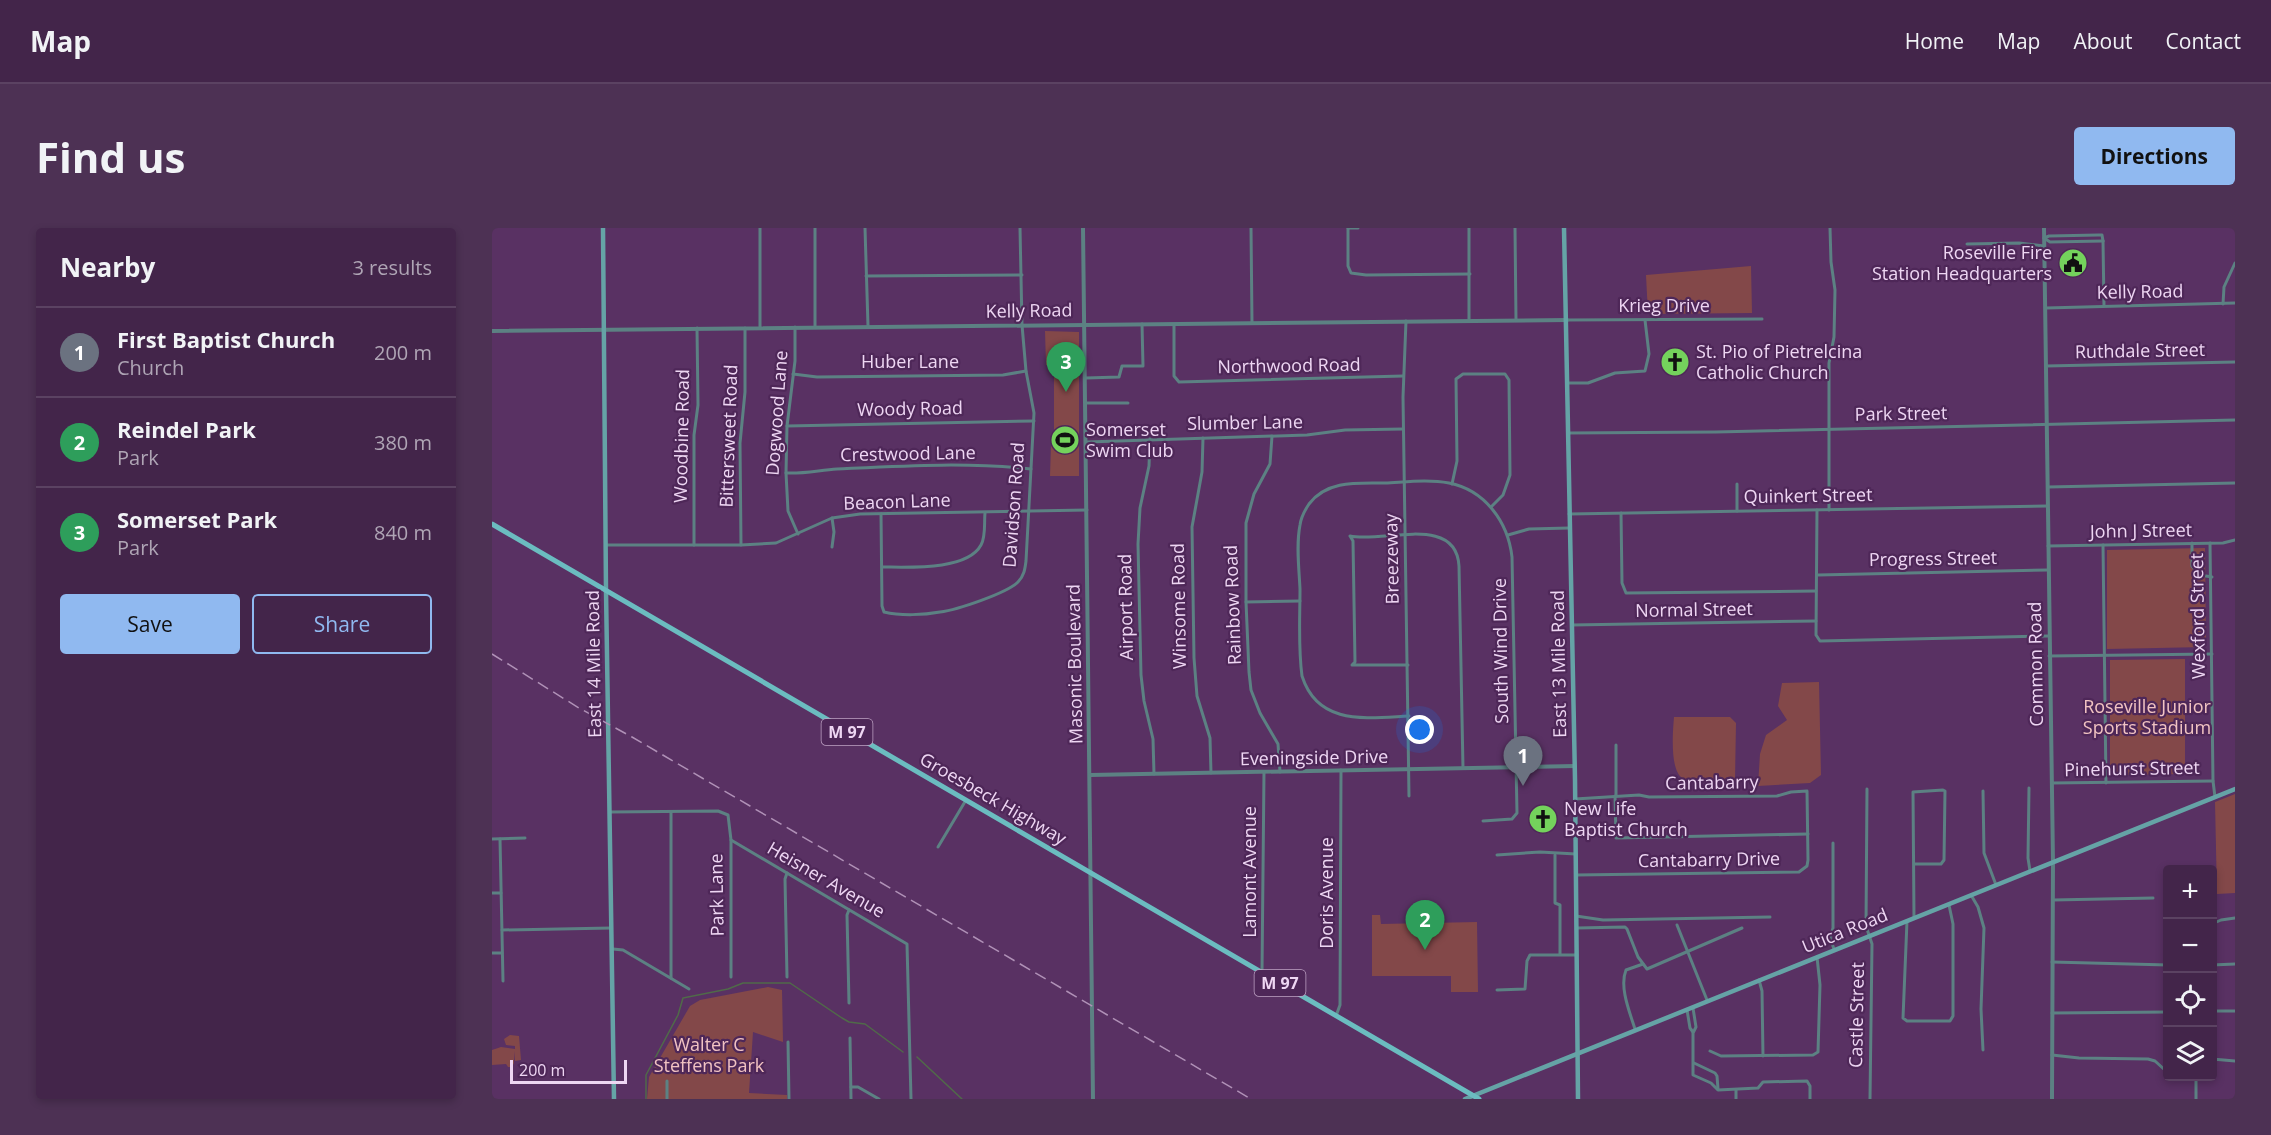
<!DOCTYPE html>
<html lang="en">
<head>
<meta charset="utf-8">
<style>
	:root { --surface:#43254a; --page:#4d3154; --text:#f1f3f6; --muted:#afa5b5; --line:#5b4262; --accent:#90b9f0 }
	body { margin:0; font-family:"Open Sans",sans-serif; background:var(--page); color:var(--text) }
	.controls { position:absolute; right:18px; bottom:18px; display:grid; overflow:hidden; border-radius:6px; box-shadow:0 3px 9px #0003 }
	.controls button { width:54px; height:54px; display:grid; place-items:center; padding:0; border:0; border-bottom:2px solid var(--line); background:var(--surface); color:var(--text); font:30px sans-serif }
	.scale { position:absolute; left:18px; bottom:15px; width:117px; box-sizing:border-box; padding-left:6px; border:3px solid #eed6f3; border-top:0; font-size:16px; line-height:21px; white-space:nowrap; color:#eed6f3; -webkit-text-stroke:4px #4e2758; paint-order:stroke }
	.you { position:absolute; left:928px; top:502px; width:21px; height:21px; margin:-15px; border:4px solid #fff; border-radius:50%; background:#1a73e8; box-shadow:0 0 0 9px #1a73e833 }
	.badge { display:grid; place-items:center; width:39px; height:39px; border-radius:50%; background:var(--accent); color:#fff; font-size:20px; font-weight:700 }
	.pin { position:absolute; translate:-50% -50px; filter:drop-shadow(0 2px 3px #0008) }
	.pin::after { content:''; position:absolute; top:32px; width:21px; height:18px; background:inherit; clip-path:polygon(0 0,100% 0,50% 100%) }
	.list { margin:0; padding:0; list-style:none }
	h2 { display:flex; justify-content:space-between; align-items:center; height:78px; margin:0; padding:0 24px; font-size:26px }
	h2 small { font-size:20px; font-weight:400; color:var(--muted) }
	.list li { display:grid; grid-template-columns:39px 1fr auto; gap:18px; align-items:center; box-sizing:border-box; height:90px; padding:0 24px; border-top:2px solid var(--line) }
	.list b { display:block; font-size:22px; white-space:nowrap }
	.list p { margin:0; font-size:20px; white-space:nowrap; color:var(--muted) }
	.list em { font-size:20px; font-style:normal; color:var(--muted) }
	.actions { display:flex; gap:12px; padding:18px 24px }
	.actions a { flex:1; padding:14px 0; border:2px solid var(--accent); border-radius:6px; text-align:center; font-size:21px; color:var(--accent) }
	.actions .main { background:var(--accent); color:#111 }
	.icon { flex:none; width:33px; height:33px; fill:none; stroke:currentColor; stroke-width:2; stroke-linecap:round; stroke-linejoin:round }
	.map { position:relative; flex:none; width:1743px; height:871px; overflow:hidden; border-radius:6px }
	header { display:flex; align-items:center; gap:36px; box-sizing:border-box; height:84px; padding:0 30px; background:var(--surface); border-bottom:2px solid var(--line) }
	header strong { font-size:28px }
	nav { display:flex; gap:33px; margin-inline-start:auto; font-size:21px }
	.intro { display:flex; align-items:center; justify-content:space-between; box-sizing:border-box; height:144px; padding:0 36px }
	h1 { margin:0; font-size:42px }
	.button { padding:15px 27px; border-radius:6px; background:var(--accent); color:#111; font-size:21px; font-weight:700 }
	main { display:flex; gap:36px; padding:0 36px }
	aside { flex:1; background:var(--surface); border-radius:6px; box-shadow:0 3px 9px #0003 }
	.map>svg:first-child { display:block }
</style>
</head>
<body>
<header>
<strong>Map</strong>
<nav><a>Home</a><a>Map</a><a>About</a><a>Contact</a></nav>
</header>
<div class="intro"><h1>Find us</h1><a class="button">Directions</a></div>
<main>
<aside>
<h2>Nearby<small>3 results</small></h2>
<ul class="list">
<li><span class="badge" style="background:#6b7280">1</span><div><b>First Baptist Church</b><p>Church</p></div><em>200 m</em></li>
<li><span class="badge" style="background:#2e9e5b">2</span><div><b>Reindel Park</b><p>Park</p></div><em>380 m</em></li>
<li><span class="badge" style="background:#2e9e5b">3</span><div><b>Somerset Park</b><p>Park</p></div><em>840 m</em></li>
</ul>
<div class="actions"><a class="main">Save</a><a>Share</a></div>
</aside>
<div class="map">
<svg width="1743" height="871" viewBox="0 0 1743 871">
	<rect width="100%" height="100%" fill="#593163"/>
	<g fill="#834849">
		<polygon points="1259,38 1260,85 1156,86 1154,47"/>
		<polygon points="553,103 587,104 587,248 558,248 559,217 562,217 562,137 554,137"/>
		<polygon points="1713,320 1714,419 1615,421 1615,322"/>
		<polygon points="1693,431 1693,546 1618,547 1618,432"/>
		<polygon points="1327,454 1329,547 1318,555 1266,558 1268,526 1274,507 1295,492 1286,478 1290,455"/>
		<path d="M1182,489H1238L1244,495L1243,552C1229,554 1205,557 1192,551C1177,545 1181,502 1182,489Z"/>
		<polygon points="1743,566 1743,665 1725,666 1723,574"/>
		<polygon points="880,687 888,687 889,696 985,694 986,764 959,764 959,748 880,748"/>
		<polygon points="276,759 290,762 291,814 261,804 257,865 295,867 295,871 155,871 157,849 198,778 208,772"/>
		<polygon points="18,807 27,808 29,832 23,833 22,823 22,835 20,839 16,839 14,836 0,837 0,822 9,819 23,821 23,818 14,817 12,811"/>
	</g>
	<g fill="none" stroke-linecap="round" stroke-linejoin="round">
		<g stroke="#506a49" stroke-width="1.5">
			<polyline points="425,829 470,871"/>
			<polyline points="154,871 154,847 186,787 191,770 236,761 251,755 298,755 350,790 357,794 373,796 411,824"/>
		</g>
		<g stroke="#5c8183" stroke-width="3">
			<polyline points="268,0 268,99"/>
			<polyline points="373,0 376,98"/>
			<polyline points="759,0 760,95"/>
			<polyline points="856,0 856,38 859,45 874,47 978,46"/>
			<polyline points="856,0 866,0"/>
			<polyline points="977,0 977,93"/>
			<polyline points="1023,0 1024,92"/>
			<polyline points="1552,10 1557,8 1606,7 1610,7 1611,13"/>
			<polyline points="1552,10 1558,14 1611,13"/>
			<polyline points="1611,13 1612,78"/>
			<polyline points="1475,16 1527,15 1552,18"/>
			<polyline points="374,48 530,47"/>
			<polyline points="1731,76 1732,59 1743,35"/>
			<polyline points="1554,80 1743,75"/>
			<polyline points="1075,92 1270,91"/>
			<polyline points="914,93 911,169 917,568"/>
			<polyline points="682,97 682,148 687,154 911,148"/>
			<polyline points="303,99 303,133 295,198 294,245 296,283 306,306"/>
			<polyline points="323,99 323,0"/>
			<polyline points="1554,138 1743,134"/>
			<polyline points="301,146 325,149 511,147 534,143"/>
			<polyline points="594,150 627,149 630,138 651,138 650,96"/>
			<polyline points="1076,155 1096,155 1123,145 1153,143 1157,126 1153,92"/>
			<polyline points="594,175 636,175"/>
			<polyline points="295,198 542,193"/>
			<polyline points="1076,205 1224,204 1743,192"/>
			<polyline points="780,208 778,236 762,266 754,295 754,374 757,444 759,462 768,485 786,516 788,544"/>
			<polyline points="711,210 710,244 700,299 702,430 705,468 718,510 719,545"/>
			<polyline points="658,211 657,238 648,280 646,316 649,447 652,473 661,511 662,546"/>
			<polyline points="595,214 815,207 853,202 911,201"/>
			<path d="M294,245C312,246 328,242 345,241C409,238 475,234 539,241"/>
			<polyline points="960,256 965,233 964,151 971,146 1013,146 1017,152 1018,247 1011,267 999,279"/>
			<polyline points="1245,256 1245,283"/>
			<polyline points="1556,259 1743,255"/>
			<polyline points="1325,282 1324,407 1328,413 1556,408"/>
			<polyline points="1337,282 1337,135 1342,109 1343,62 1339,34 1338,0"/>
			<polyline points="1129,285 1130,355 1134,365 1324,363"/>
			<path d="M389,286L390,378L392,384C409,388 432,387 448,384C465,382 515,365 526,354C532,348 533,341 534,333L542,185L534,143L530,97L528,0"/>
			<polyline points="1077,286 1555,278"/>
			<polyline points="1016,307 1037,301 1077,300"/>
			<polyline points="1700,315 1700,338 1708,347 1720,349"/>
			<polyline points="1718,315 1721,553 1723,569"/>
			<polyline points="114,317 249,317 284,315 340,290 368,286 595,282"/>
			<polyline points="202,317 202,207 206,177 205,100"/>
			<polyline points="249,317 248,215 253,164 253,100"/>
			<polyline points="1611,317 1614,555"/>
			<polyline points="1556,318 1731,315 1743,312"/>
			<polyline points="340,319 342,304 340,290"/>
			<path d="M390,339C415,339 475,343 489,317C494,308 492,295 493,285"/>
			<polyline points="1326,347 1556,342"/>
			<polyline points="754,374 808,373"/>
			<polyline points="1080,397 1324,393"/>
			<polyline points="1557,428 1720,426"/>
			<path d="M916,437H860L863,434L861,313L858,308C892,315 964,286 967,338L971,540"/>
			<path d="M917,488C874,490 826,498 810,448C806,419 808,389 808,361C807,340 804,317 808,297C809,289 813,282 817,276C835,252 866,255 893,255C914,254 936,251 957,255C993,262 1016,294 1020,329L1025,585L1020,591L991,593"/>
			<polyline points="1124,517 1124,568"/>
			<polyline points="1560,555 1721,553"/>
			<polyline points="1537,560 1536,630 1538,643"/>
			<polyline points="1375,561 1374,698 1380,716 1378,871"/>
			<polyline points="1491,563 1492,625 1504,657"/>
			<polyline points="1123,568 1124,610 1316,606"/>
			<polyline points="1083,571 1147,567 1157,569 1285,568 1299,564 1315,563 1316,632 1315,638 1307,644 1084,647"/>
			<polyline points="118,584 226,583 236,587 239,612 239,749"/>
			<polyline points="179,584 179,750"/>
			<polyline points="0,611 33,610"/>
			<polyline points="8,611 11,753"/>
			<polyline points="239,612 415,716 419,871"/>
			<polyline points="1341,615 1341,700 1338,710 1342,721"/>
			<polyline points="446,619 474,572"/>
			<polyline points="1005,627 1048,624 1084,626"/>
			<polyline points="1063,627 1063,675 1068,677 1068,726"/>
			<polyline points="1422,636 1449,636 1452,632 1453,563 1451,562 1421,564 1422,690"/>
			<polyline points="0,665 9,665"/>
			<polyline points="1479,667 1486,679 1492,700 1489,781 1491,822"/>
			<polyline points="1561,672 1661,670"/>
			<polyline points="1084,688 1111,692 1278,689"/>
			<polyline points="1415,693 1411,790 1415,793 1458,793 1461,788 1461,696 1457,677"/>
			<polyline points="1720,696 1729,692 1743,690"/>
			<polyline points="1185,697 1215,772"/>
			<polyline points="1085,700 1133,699 1135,701 1146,729 1155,741 1250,700"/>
			<polyline points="10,702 119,700"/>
			<polyline points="121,721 131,722 197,761"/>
			<polyline points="0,725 10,725"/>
			<polyline points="1560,734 1676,737"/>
			<polyline points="1720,737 1743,736"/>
			<polyline points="770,743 772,544"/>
			<polyline points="295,749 293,651 295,645"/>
			<polyline points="1267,752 1270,763 1271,828"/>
			<polyline points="1005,762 1033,761 1035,733 1038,727 1085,727"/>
			<polyline points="357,775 355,687 357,682"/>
			<polyline points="1201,780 1204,799 1201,805 1201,847 1219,855 1226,862 1266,860 1271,854 1315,853 1318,858 1318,871"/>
			<polyline points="1195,782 1198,800 1201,804"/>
			<polyline points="1720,783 1743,783"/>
			<polyline points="1560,785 1676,784"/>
			<polyline points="844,788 848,777 849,542"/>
			<path d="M1143,801C1138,785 1127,759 1134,742L1151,736"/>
			<polyline points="358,810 359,871"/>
			<polyline points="296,814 297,871"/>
			<polyline points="1218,823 1229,828 1321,827 1326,824 1328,757 1325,729"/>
			<polyline points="1560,827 1587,830 1656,831 1663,833 1674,843"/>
			<polyline points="1720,831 1743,833"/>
			<polyline points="1202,835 1223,845 1225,848 1226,861"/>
			<polyline points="359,859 366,859 387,871"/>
			<polyline points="1244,862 1244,871"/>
			<polyline points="175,871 175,853"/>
			<polyline points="1704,871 1704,848"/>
		</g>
		<g stroke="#5c8183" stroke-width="4">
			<polyline points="591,0 601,871"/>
			<polyline points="1552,0 1561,634 1560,871"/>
			<polyline points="0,103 1075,92"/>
			<polyline points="598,547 1083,538"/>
		</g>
		<g stroke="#65a3a6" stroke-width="4.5">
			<polyline points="111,0 114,363 122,871"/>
			<polyline points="1072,0 1083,551 1086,871"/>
			<polyline points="973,871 1743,561"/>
		</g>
		<polyline stroke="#6bbcc0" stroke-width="5" points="0,296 987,871"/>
		<polyline stroke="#b091b7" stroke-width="1.5" stroke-dasharray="12 6" stroke-linecap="butt" points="0,426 87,480 140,509 759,871"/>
	</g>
	<defs>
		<g id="civic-disc" transform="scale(1.5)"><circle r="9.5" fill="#74d25c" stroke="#4e2758"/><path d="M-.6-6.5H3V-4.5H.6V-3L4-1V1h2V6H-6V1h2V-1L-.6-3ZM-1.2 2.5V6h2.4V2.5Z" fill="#111"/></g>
		<g id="church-disc" transform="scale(1.5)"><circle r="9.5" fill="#74d25c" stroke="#4e2758"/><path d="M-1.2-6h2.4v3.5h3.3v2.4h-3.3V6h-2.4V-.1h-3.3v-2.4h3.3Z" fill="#111"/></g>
		<g id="stadium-disc" transform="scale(1.5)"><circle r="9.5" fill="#74d25c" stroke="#4e2758"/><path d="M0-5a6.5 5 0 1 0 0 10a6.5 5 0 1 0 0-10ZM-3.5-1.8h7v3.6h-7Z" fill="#111"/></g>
	</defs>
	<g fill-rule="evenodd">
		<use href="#civic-disc" x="1581" y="35"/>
		<use href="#church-disc" x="1183" y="134"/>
		<use href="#stadium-disc" x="573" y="212"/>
		<use href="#church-disc" x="1051" y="591"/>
	</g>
	<g text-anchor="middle" stroke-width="4.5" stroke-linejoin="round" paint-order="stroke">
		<g fill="#4e2758" stroke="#bea2c4" stroke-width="1.5">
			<rect x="329.5" y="491" width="51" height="26" rx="4.5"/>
			<rect x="762.5" y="742" width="51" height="26" rx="4.5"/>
		</g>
		<g font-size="16" font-weight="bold" fill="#eed6f3">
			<text x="355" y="510">M 97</text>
			<text x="788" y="761">M 97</text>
		</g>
		<g font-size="18" fill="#eed6f3" stroke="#4e2758" text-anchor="start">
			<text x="1560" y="31" text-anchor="end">Roseville Fire<tspan x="1560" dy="21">Station Headquarters</tspan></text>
			<text x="1204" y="130">St. Pio of Pietrelcina<tspan x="1204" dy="21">Catholic Church</tspan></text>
			<text x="594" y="208">Somerset<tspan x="594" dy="21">Swim Club</tspan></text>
			<text x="1072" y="587">New Life<tspan x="1072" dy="21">Baptist Church</tspan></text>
		</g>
		<g font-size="18" fill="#eed6f3" stroke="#4e2758">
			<text transform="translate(1648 64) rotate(-1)" y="6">Kelly Road</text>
			<text x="1172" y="84">Krieg Drive</text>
			<text transform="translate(537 83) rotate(-1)" y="6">Kelly Road</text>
			<text transform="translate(1648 123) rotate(-1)" y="6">Ruthdale Street</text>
			<text x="418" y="140">Huber Lane</text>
			<text transform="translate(797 138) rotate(-1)" y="6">Northwood Road</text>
			<text transform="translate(418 181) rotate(-1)" y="6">Woody Road</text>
			<text transform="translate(285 185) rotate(-86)" y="6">Dogwood Lane</text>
			<text transform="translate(1409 186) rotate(-1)" y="6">Park Street</text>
			<text transform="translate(753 195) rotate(-1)" y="6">Slumber Lane</text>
			<text transform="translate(190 208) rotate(-89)" y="6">Woodbine Road</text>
			<text transform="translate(237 208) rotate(-88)" y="6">Bittersweet Road</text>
			<text transform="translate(416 226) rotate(-1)" y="6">Crestwood Lane</text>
			<text transform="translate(1316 268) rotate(-1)" y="6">Quinkert Street</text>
			<text transform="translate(405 274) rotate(-2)" y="6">Beacon Lane</text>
			<text transform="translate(522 277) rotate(-86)" y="6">Davidson Road</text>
			<text transform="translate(1649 303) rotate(-1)" y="6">John J Street</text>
			<text transform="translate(900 331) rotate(-91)" y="6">Breezeway</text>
			<text transform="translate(1441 331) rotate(-1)" y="6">Progress Street</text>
			<text transform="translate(741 377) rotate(-92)" y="6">Rainbow Road</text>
			<text transform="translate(687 378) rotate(-91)" y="6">Winsome Road</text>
			<text transform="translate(634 379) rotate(-91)" y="6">Airport Road</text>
			<text transform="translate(1202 382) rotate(-1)" y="6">Normal Street</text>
			<text transform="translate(1706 388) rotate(-91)" y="6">Wexford Street</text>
			<text transform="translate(1009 423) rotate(-91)" y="6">South Wind Drive</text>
			<text transform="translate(102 436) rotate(-91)" y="6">East 14 Mile Road</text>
			<text transform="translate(583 436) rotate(-91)" y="6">Masonic Boulevard</text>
			<text transform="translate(1067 436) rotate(-91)" y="6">East 13 Mile Road</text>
			<text transform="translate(1544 436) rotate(-91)" y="6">Common Road</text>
			<text transform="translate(822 530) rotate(-1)" y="6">Eveningside Drive</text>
			<text transform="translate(1640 541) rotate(-1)" y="6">Pinehurst Street</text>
			<text transform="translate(1220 555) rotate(-1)" y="6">Cantabarry</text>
			<text transform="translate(501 571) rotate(30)" y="6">Groesbeck Highway</text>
			<text transform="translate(1217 632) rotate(-1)" y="6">Cantabarry Drive</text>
			<text transform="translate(758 644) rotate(-90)" y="6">Lamont Avenue</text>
			<text transform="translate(334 652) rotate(30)" y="6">Heisner Avenue</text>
			<text transform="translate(835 665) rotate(-90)" y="6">Doris Avenue</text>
			<text transform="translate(225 667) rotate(-91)" y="6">Park Lane</text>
			<text transform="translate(1353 703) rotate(-22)" y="6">Utica Road</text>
			<text transform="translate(1365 787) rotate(-89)" y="6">Castle Street</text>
		</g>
		<g font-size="18" fill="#f1c3c2" stroke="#4e2758">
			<text x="1655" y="485">Roseville Junior<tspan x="1655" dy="21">Sports Stadium</tspan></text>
			<text x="217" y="823">Walter C<tspan x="217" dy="21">Steffens Park</tspan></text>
		</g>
	</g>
</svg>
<div class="controls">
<button>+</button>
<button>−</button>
<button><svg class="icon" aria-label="locate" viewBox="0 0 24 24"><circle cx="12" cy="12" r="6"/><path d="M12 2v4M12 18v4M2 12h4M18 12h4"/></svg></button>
<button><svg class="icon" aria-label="layers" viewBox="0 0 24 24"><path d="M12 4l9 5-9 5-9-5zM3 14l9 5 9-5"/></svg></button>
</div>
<div class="scale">200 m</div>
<div class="you"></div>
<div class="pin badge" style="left:1031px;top:558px;background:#6b7280">1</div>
<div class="pin badge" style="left:933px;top:722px;background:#2e9e5b">2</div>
<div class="pin badge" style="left:574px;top:164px;background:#2e9e5b">3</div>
</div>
</main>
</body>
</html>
